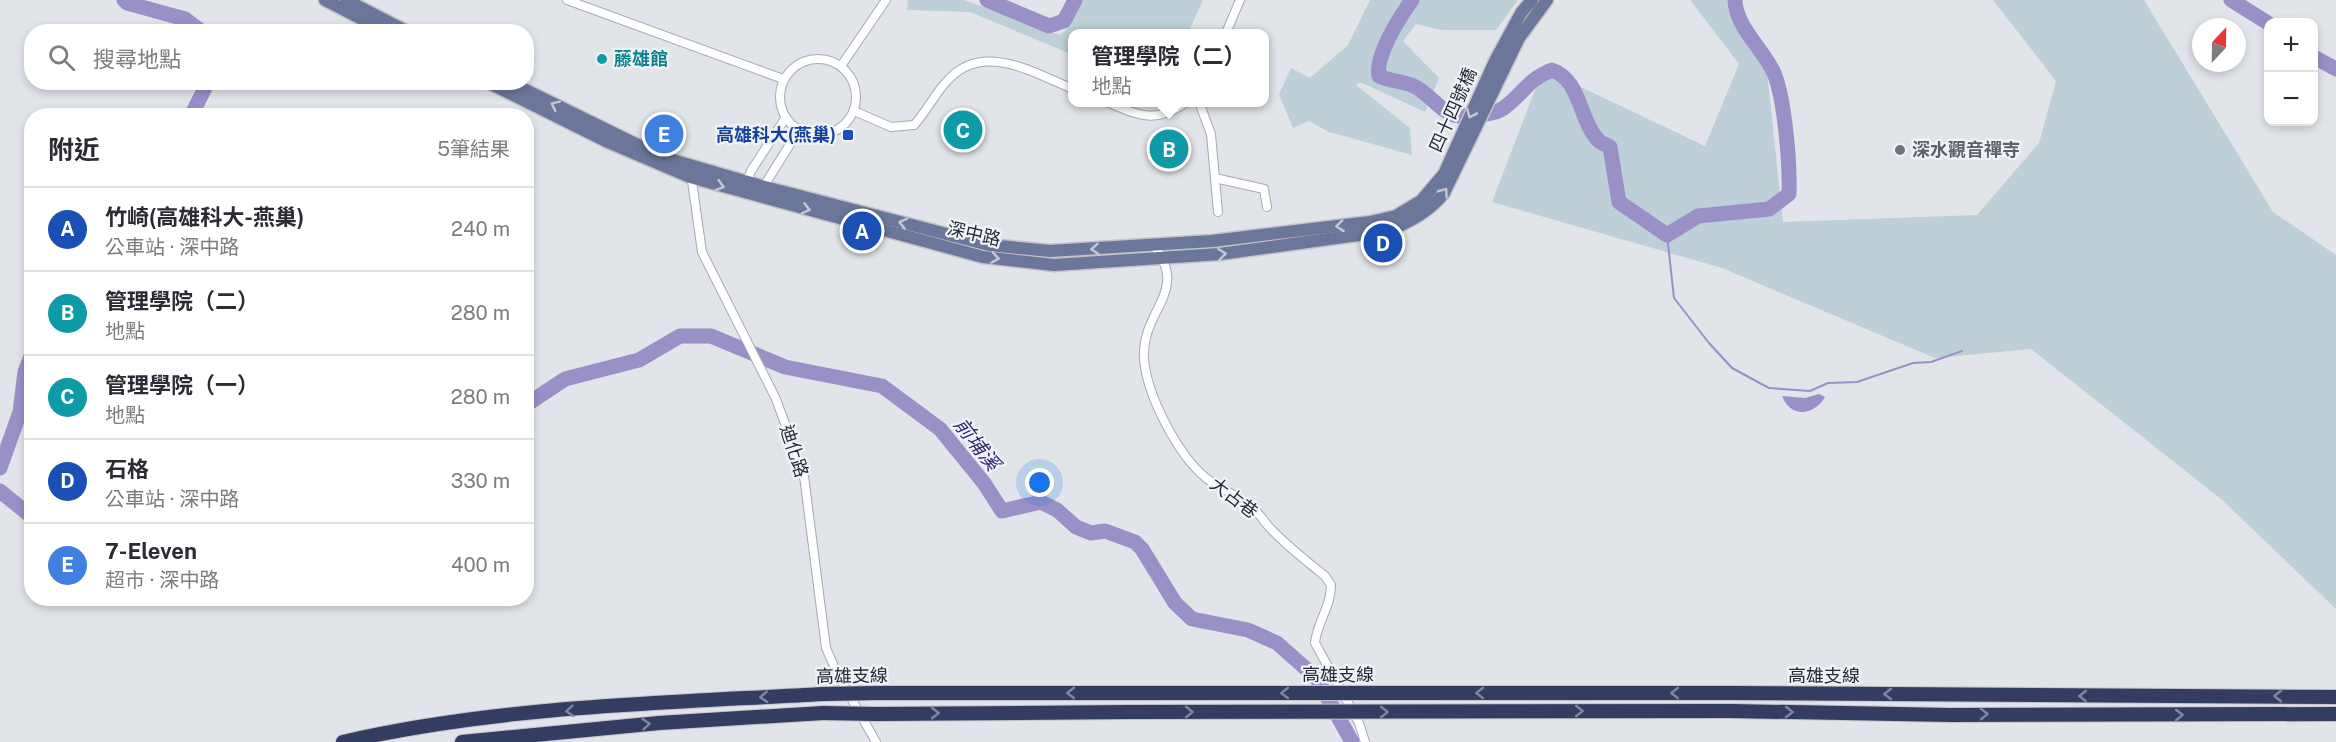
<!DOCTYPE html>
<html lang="zh-TW">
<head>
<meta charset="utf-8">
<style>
	:root { --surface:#fff; --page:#f7f7f7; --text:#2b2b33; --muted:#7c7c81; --line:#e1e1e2; --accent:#b45309 }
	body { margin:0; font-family:"Public Sans","Noto Sans TC",sans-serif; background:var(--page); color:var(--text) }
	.controls { position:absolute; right:18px; top:18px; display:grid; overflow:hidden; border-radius:12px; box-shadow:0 3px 9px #0003 }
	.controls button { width:54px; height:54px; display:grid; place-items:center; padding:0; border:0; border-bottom:2px solid var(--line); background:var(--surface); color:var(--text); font:30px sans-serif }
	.compass { position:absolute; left:2192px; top:18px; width:54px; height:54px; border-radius:50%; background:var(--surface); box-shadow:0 3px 9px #0003; rotate:22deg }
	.you { position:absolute; left:1040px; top:483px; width:21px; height:21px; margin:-15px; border:4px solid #fff; border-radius:50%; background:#1a73e8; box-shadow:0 0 0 9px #1a73e833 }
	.badge { display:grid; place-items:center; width:39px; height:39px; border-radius:50%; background:var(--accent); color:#fff; font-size:20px; font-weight:700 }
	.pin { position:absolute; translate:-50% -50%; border:3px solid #fff; box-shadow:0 2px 6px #0006 }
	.popup { position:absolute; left:1068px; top:29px; width:201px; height:78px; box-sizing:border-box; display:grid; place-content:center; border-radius:12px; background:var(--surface); filter:drop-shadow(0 2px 4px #0005); font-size:20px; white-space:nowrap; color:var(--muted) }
	.popup b { font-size:22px; color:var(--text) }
	.popup::after { content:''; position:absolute; left:50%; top:100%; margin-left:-12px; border:12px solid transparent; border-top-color:var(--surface) }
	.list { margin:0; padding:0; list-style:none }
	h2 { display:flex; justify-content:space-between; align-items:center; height:78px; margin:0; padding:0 24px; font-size:26px }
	h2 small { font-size:20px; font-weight:400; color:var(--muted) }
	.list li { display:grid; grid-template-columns:39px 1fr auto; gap:18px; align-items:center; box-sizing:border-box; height:84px; padding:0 24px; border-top:2px solid var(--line) }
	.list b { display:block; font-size:22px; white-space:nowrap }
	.list p { margin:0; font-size:20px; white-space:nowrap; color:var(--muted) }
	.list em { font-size:20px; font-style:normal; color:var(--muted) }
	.icon { flex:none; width:33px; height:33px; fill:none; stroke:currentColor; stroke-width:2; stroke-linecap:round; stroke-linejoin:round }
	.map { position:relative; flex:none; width:2336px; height:742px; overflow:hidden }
	.search { position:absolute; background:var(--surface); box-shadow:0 3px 9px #0003; left:24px; top:24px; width:510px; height:66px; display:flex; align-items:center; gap:15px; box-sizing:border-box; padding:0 21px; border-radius:24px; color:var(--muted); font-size:22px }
	.panel { position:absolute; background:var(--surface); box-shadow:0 3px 9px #0003; left:24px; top:108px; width:510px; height:498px; border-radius:24px }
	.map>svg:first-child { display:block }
</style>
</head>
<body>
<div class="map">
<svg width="2336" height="742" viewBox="0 0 2336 742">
	<rect width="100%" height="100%" fill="#e1e5ea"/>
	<g fill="#bdd0d8">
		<polygon points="908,0 964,0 1060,35 1066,30 1082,0 1203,0 1188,33 1073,33 1073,55 970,12 907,10"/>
		<polygon points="1370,0 1518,0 1496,30 1441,30 1416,24 1403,41 1439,78 1425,112 1360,82 1356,85 1410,128 1412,155 1329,132 1309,121 1293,128 1279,94 1291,68 1310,78 1348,45"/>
		<polygon points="1690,0 1741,0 1767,71 1783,222 1977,215 2039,143 2056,81 1993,0 2144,0 2273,212 2336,255 2336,609 2221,499 2031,349 1935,358 1722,268 1492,202 1543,69 1705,146 1739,64"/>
	</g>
	<path fill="#9990c8" d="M1819,394L1825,397C1814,416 1790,418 1782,396L1805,398Z"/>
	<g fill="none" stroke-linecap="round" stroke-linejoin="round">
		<polyline stroke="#9990c8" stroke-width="2" points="1667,235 1674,298 1709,343 1732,368 1769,388 1810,391 1828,383 1857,382 1913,363 1931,362 1962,351"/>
		<g stroke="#9990c8" stroke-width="15">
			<polyline points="124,0 127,3 185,19 202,32"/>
			<polyline points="987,0 1049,26 1064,21 1075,0"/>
			<path d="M1412,0C1400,17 1375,55 1379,76C1391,82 1408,81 1419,89C1444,107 1443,120 1479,115C1488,114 1498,113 1505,107C1525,92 1527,80 1552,70C1581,80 1579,120 1598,140C1601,143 1607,145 1610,147L1619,202L1667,235L1698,216L1769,209L1789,194C1790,164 1785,100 1774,73C1764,50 1735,26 1735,0"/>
			<polyline points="2231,0 2268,23"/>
			<polyline points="2314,57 2336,69"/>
			<polyline points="191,116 208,82"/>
			<polyline points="526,405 565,379 639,360 680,336 711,336 785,367 882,386 940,429 984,483 1002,511 1041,502 1057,510 1076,527 1091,533 1105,531 1135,542 1142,549 1175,603 1192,619 1248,630 1277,643 1304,667 1316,677 1352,742"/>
			<polyline points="0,468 20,412 25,372 32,354"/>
			<polyline points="0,491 32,517"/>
		</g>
		<g stroke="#a5a9b1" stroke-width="10">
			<g id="street">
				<polyline points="567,0 783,79"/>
				<polyline points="1226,33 1240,0"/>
				<circle cx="818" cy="97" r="38"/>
				<polyline points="841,66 886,0"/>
				<path d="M1107,102C1139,116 1156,124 1187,102"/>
				<polyline points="1199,102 1211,134 1218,212"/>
				<path d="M854,111L891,127L914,125C927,111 935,93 948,80C983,41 1034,73 1073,89"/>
				<polyline points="691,174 702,252 776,399 804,476 826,648 838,675 876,742"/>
				<polyline points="1215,178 1264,189 1267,207"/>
				<polyline points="746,184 751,171 786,117"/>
				<polyline points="762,189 799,130"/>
				<path d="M1153,245C1191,292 1141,309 1144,359C1147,396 1178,455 1206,478C1222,490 1241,497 1256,511C1261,516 1265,523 1270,528C1287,546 1306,561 1325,576L1331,585C1331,607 1317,622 1315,643L1359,723L1365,742"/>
			</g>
		</g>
		<g stroke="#c2c3c7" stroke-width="15">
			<g id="primary">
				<polyline points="325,0 387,32"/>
				<polyline points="346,0 408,32"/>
				<path d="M487,82L608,142L690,177L983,257L1054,265L1220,254L1387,231C1408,223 1430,211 1444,193L1519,38L1547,0"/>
				<polyline points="509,82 662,157 765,187 989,245 1050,251 1212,241 1370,222 1396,216 1421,201 1444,174 1495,61 1521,13 1532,0"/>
			</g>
		</g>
		<g stroke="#c2c3c7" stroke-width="16">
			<g id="highway">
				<polyline points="875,693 1129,693"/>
				<polyline points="1734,693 2336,697"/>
				<polyline points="1730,711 1950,715 2336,714"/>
				<polyline points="876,714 1130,712"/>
				<path d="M343,742C498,706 665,703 823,694"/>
				<polyline points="462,742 659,723 823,713"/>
			</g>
		</g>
		<use href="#street" stroke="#fff" stroke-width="8"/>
		<use href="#primary" stroke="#6b779a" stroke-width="12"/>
		<use href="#highway" stroke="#333c61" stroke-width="14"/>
		<g stroke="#c2c3c7" stroke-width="16" stroke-linecap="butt">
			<g id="highway-bridge">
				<polyline points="1129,693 1734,693"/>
				<polyline points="823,694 875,693"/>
				<polyline points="1130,712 1730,711"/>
				<polyline points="823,713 876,714"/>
			</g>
		</g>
		<use href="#highway-bridge" stroke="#333c61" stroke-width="14"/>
	</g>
	<defs><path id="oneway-chevron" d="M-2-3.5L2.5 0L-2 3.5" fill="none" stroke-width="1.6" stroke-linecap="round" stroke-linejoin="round" transform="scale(1.5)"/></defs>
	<g stroke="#c2c8d6">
		<use href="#oneway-chevron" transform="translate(555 105) rotate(-154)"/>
		<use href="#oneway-chevron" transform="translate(1471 114) rotate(114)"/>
		<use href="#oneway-chevron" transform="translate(720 186) rotate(16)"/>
		<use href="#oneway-chevron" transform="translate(1444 192) rotate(-55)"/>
		<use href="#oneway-chevron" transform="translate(806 209) rotate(15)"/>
		<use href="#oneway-chevron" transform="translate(903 223) rotate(-166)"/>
		<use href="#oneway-chevron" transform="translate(1340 226) rotate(173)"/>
		<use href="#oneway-chevron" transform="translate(1095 249) rotate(176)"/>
		<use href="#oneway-chevron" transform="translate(1222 254) rotate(-6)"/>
		<use href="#oneway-chevron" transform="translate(995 258) rotate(9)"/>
	</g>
	<g stroke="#7f869d">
		<use href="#oneway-chevron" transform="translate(1071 693) rotate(180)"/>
		<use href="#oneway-chevron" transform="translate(1285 693) rotate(180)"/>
		<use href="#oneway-chevron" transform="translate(1480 693) rotate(180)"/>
		<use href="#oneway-chevron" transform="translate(1675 693) rotate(180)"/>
		<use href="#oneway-chevron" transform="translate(1888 694) rotate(-180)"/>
		<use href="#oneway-chevron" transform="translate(2083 696) rotate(-180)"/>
		<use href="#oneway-chevron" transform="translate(2278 696) rotate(-180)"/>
		<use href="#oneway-chevron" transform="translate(764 697) rotate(177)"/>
		<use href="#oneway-chevron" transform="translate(570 711) rotate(175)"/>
		<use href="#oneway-chevron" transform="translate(1579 711)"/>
		<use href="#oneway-chevron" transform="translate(1189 712)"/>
		<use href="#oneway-chevron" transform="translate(1384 712)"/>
		<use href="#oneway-chevron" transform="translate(1789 712) rotate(1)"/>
		<use href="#oneway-chevron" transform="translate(935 713)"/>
		<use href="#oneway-chevron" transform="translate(1984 714) rotate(-1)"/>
		<use href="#oneway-chevron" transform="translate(2179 715)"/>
		<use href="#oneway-chevron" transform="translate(646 724) rotate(-5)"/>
	</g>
	<circle fill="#0f9aa8" stroke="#f1f4f7" stroke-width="2" cx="602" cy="59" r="6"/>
	<rect fill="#1a4fb4" stroke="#f1f4f7" stroke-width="2" x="842" y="129" width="12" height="12" rx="3"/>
	<circle fill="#6b7280" stroke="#f1f4f7" stroke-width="2" cx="1900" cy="150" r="6"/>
	<g text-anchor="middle" stroke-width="4.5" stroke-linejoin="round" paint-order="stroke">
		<g font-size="18" font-weight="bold" fill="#0d838f" stroke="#f1f4f7" text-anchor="start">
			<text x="614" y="65">藤雄館</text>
		</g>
		<g font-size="18" fill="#242938" stroke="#f1f4f7">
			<text transform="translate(1453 110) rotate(-66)" y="6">四十四號橋</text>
			<text transform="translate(974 234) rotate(13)" y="6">深中路</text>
			<text transform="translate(794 451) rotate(72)" y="6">迪化路</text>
			<text transform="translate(1234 498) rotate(37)" y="6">大占巷</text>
			<text x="1338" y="681">高雄支線</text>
			<text transform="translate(852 676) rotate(-1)" y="6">高雄支線</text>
			<text x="1824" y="682">高雄支線</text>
		</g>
		<g font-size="18" font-weight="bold" fill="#164399" stroke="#f1f4f7" text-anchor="end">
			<text x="836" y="141">高雄科大(燕巢)</text>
		</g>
		<g font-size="18" font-weight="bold" fill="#5b616d" stroke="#f1f4f7" text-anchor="start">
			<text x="1912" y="156">深水觀音禪寺</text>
		</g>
		<g font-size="20" font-style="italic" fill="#33266c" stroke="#f1f4f7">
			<text transform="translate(977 444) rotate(52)" y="7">前埔溪</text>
		</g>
	</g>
</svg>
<div class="controls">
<button>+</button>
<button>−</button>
</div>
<svg class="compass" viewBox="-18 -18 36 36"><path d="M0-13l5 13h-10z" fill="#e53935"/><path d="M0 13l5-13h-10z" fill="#7c7c81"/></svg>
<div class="you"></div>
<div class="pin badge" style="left:862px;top:231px;background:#1a4fb4">A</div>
<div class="pin badge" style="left:1169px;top:149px;background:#0f9aa8">B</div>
<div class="popup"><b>管理學院（二）</b>地點</div>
<div class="pin badge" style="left:963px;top:130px;background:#0f9aa8">C</div>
<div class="pin badge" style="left:1383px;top:243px;background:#1a4fb4">D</div>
<div class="pin badge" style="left:664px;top:134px;background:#3f7fe0">E</div>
<div class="search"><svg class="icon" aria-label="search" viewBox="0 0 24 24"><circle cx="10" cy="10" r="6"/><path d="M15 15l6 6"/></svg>搜尋地點</div>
<section class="panel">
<h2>附近<small>5筆結果</small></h2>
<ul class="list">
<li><span class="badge" style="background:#1a4fb4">A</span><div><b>竹崎(高雄科大-燕巢)</b><p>公車站 · 深中路</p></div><em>240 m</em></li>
<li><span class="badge" style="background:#0f9aa8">B</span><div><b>管理學院（二）</b><p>地點</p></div><em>280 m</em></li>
<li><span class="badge" style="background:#0f9aa8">C</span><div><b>管理學院（一）</b><p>地點</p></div><em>280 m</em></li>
<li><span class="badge" style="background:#1a4fb4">D</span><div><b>石格</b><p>公車站 · 深中路</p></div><em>330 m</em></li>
<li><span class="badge" style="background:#3f7fe0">E</span><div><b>7-Eleven</b><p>超市 · 深中路</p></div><em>400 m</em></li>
</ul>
</section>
</div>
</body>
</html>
